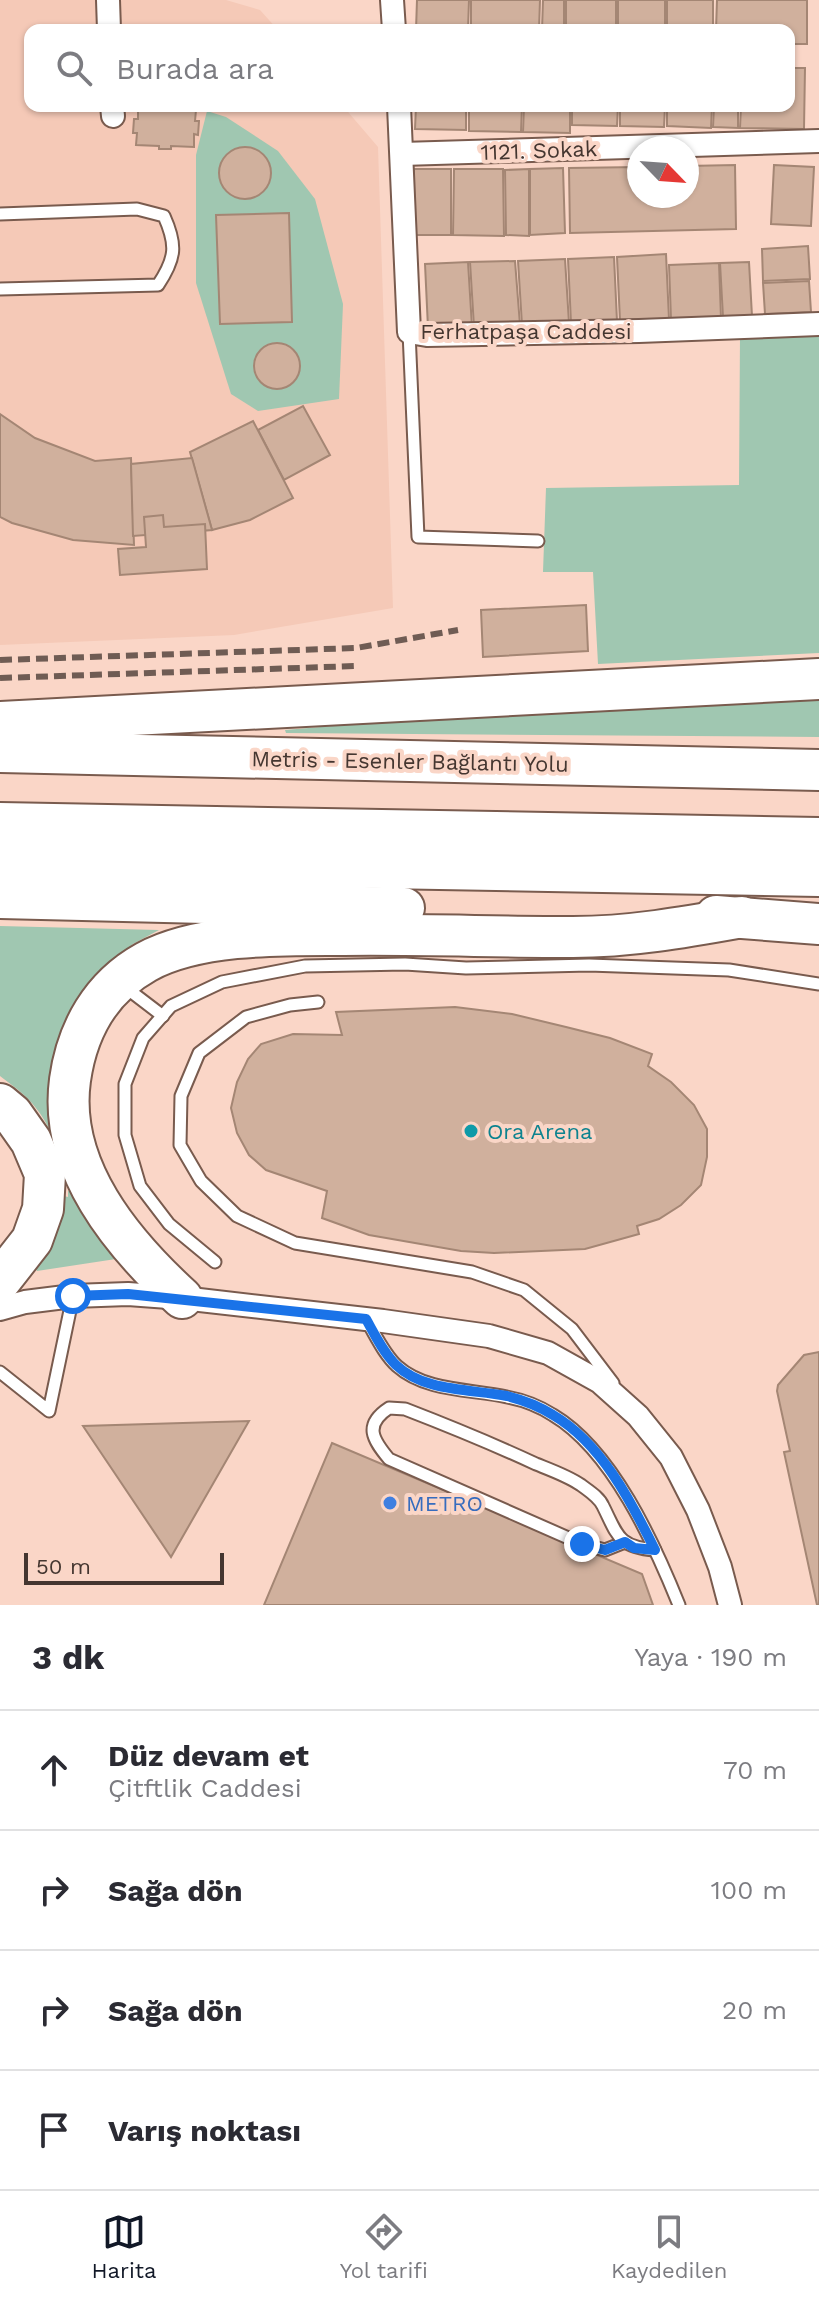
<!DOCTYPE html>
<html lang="tr">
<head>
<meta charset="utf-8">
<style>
	:root { --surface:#fff; --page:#f2f2f3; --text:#2b2b33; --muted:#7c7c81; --line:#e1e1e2; --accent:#111827 }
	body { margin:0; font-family:"Work Sans",sans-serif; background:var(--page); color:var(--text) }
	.compass { position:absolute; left:627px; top:136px; width:72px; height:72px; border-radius:50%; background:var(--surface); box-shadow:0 2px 6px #0004; rotate:115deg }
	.scale { position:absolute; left:24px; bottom:20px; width:200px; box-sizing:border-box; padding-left:8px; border:4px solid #443630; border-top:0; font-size:22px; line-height:28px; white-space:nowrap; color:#443630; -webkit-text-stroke:6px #fad6c7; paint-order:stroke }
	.stop { position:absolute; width:24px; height:24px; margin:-18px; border:6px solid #1a73e8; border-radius:50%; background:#fff }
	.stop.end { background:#1a73e8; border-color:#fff; box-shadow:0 2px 8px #0008 }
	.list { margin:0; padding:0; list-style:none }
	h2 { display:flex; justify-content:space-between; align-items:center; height:104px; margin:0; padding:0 32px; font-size:34px }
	h2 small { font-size:26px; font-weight:400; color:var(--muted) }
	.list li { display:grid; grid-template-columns:52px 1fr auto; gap:24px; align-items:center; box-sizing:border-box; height:120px; padding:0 32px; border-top:2px solid var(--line) }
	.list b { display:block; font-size:30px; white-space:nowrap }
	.list p { margin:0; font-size:26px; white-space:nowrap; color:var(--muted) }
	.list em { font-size:26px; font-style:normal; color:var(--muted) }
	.icon { flex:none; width:44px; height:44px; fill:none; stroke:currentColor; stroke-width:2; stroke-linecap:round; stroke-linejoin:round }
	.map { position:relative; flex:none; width:819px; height:1605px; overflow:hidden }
	.search { position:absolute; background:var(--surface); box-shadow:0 2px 6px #0004; left:24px; right:24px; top:24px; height:88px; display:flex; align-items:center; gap:20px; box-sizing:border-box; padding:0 28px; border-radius:16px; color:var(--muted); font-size:30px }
	.sheet { height:584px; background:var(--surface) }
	nav { display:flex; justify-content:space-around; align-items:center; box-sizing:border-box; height:112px; border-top:2px solid var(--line); background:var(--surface); font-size:22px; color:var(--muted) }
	nav a { display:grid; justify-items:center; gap:4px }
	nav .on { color:var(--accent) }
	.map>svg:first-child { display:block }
</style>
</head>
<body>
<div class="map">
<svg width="819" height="1605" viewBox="0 0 819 1605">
	<rect width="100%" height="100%" fill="#fad6c7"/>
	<polygon fill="#f5c9b7" points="0,0 226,0 260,10 278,30 30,30 30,106 343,106 378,147 393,608 234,635 0,645"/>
	<g fill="#a0c7b1">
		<polygon points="207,111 226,117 278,151 315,199 343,304 339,399 258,411 231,394 196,283 196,155"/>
		<polygon points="740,336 819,336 819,653 598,664 593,572 543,572 546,488 739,485"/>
		<polygon points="819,693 819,737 286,733 285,730 593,704"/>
		<path d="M0,926L159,930L133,944L109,963L86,990L57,1129L50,1131C38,1105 23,1093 0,1076Z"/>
		<path d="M79,1188L129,1257L37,1271L36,1268C56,1245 61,1226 64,1196L68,1197V1191Z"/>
	</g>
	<g fill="#d0b09d" stroke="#a48674" stroke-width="2">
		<polygon points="417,0 469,0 468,30 416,30"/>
		<polygon points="471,0 540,0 539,30 471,30"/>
		<polygon points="543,0 564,0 564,30 542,30"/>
		<rect x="566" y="0" width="50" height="30"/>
		<rect x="618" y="0" width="47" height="30"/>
		<rect x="667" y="0" width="46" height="30"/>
		<polygon points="717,0 807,0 807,44 789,44 789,30 716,30"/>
		<polygon points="789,68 805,68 804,129 740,128 741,106 789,106"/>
		<polygon points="160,106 196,110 195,121 199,121 198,135 194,134 194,147 171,146 171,149 159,149 159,146 136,145 137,133 133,133 134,119 138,119 138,108 160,109"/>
		<polygon points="416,106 466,106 466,130 415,129"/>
		<polygon points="469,106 522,106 521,132 469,131"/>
		<polygon points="524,106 570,106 570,133 523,132"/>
		<polygon points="572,106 618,106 617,126 572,125"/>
		<polygon points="620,106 665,106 664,127 620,126"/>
		<polygon points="667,106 712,106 711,128 667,126"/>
		<polygon points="714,106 738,106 738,128 713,127"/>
		<circle cx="245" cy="173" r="26"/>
		<polygon points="735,165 736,229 570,233 569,168 639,167 639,196 687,196 687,166"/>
		<polygon points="774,165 814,167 811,226 771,224"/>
		<polygon points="563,168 565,233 530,235 530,169"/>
		<rect x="414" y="169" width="37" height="66"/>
		<polygon points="454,169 503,169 504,236 453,235"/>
		<polygon points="529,169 529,236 506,235 505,170"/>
		<polygon points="289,213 292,322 220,324 216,215"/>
		<polygon points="808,246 810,279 763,281 762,249"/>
		<polygon points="666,254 669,319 620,321 617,257"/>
		<polygon points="614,257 617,321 571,323 568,259"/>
		<polygon points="565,259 569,323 522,325 518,261"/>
		<polygon points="515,261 520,325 474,327 470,262"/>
		<polygon points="468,262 472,327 428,328 425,264"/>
		<polygon points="749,262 752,316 723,317 720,263"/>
		<polygon points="719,263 721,318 671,319 669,265"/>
		<polygon points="809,281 811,312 765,314 763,283"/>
		<circle cx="277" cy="366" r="23"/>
		<polygon points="303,406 330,455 284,480 258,430"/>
		<polygon points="0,414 35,438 95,461 131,458 134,545 73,540 12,523 0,517"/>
		<polygon points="253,421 293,498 250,520 212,530 190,452"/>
		<polygon points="192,458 212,530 133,536 131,464"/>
		<polygon points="163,515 164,527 205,524 207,569 120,575 118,549 146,547 144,517"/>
		<polygon points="586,605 588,651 483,657 481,610"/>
		<polygon points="455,1007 512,1014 566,1027 610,1038 652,1054 648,1066 671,1082 694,1105 707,1129 707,1157 701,1185 681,1205 659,1219 637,1226 639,1234 585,1249 494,1253 461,1251 369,1235 322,1218 327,1191 266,1170 249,1155 237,1133 231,1108 237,1082 248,1059 261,1044 293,1034 342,1035 336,1012"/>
		<polygon points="819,1352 819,1605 817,1605 784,1452 790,1451 777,1391 778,1385 804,1355"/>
		<polygon points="249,1421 171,1557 83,1426"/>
		<polygon points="332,1443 642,1574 653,1605 264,1605"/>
	</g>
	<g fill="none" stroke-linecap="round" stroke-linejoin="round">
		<g stroke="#795b4e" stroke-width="15">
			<g id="lane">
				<path d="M0,214L137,209L164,216C177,245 176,258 158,285L0,289"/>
				<polyline points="409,332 418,537 538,541"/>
				<polyline points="125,987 163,1016"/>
				<polyline points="318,1002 290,1005 246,1017 199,1053 181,1096 180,1145 201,1181 237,1216 295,1243 472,1272 524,1290 572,1329 613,1383"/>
				<polyline points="215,1262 169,1224 140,1186 125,1135 125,1084 143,1038 171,1006 222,982 305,966 405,964 466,968 589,965 729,970 819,984"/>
				<path d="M367,1321C376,1336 384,1354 397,1366C426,1392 472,1389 507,1397C523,1400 539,1406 553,1415C612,1450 654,1543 679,1605"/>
				<polyline points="0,1372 49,1411 73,1296"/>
				<path d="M625,1542L605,1550L582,1544L389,1459C373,1440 363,1425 389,1408L405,1409C449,1426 493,1444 536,1464C551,1470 568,1476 581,1485C589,1491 599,1497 603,1506C618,1536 618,1547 655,1550"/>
			</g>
		</g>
		<g stroke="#795b4e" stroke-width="26">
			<g id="street">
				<polyline points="108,0 109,30"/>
				<polyline points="392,0 394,30"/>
				<polyline points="112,106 113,116"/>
				<polyline points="399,106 409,332 427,335 639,331 819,324"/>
				<polyline points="402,154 819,141"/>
				<polyline points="0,1309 25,1302 73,1296 128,1294 182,1298 383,1321 489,1336 548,1353 600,1382 638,1416 671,1457 698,1510 720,1567 730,1605"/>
			</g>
		</g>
		<g stroke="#795b4e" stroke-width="44">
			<g id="highway">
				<polyline points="0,722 819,679"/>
				<polyline points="0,752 819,770"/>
				<polyline points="0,823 819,838"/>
				<polyline points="0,861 819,876"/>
				<polyline points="0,898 404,908"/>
				<polyline points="716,916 819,924"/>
				<polyline points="0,1104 12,1114 31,1141 45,1174 43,1209 32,1240 0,1281"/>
				<path d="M182,1298C122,1243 58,1167 70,1080C77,1030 101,987 146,962C199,933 283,935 343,935C420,934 496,937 573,937C631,937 686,927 742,917"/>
			</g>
		</g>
		<use href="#lane" stroke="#fff" stroke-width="11"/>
		<use href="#street" stroke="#fff" stroke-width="22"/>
		<use href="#highway" stroke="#fff" stroke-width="40"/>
		<g stroke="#6f5c54" stroke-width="6" stroke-dasharray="12 6" stroke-linecap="butt">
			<polyline points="0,660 356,648 458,630"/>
			<polyline points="0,678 356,666"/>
		</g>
	</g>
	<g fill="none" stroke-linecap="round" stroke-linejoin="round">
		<path stroke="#1a73e8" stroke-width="10" d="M73,1296L128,1294L366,1319C375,1335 383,1352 396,1365C424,1392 471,1389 507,1396C523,1400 539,1406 553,1415C601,1443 631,1501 655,1550L634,1548L625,1542L605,1550L582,1544"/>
	</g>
	<circle fill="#0f9aa8" stroke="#fad6c7" stroke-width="3" cx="471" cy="1131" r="8"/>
	<circle fill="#3f7fe0" stroke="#fad6c7" stroke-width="3" cx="390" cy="1503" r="8"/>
	<g text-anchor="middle" stroke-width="8" stroke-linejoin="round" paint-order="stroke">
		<g font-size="22" fill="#443630" stroke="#fad6c7">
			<text transform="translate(539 150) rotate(-2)" y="8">1121. Sokak</text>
			<text x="526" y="339">Ferhatpaşa Caddesi</text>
			<text transform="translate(410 761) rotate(1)" y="8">Metris - Esenler Bağlantı Yolu</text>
		</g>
		<g font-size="22" fill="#0d838f" stroke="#fad6c7" text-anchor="start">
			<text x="487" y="1139">Ora Arena</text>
		</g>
		<g font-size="22" fill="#366cbe" stroke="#fad6c7" text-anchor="start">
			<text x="406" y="1511">METRO</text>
		</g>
	</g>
</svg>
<svg class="compass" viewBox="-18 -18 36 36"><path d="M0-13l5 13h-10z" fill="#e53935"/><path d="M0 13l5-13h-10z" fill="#7c7c81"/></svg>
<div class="scale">50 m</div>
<div class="stop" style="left:73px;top:1296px"></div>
<div class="stop end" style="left:582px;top:1544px"></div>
<div class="search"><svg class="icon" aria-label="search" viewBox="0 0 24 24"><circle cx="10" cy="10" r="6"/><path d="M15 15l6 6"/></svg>Burada ara</div>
</div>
<section class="sheet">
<h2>3 dk<small>Yaya · 190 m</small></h2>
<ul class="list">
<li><svg class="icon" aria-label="ahead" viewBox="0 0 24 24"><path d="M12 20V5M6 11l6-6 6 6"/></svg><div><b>Düz devam et</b><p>Çitftlik Caddesi</p></div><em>70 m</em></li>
<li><svg class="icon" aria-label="right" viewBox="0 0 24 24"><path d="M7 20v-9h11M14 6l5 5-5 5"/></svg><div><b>Sağa dön</b></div><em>100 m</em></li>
<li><svg class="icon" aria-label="right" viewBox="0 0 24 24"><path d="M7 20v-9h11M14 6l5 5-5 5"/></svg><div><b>Sağa dön</b></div><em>20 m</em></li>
<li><svg class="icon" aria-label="arrive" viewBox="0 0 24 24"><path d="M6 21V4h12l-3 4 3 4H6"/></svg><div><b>Varış noktası</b></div></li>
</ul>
</section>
<nav>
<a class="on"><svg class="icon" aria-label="map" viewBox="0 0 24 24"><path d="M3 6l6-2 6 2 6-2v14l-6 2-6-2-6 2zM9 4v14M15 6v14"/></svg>Harita</a>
<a><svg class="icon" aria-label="directions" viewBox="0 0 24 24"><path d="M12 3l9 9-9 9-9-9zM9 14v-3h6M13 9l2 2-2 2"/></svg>Yol tarifi</a>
<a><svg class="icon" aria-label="saved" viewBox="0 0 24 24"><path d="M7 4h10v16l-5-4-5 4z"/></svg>Kaydedilen</a>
</nav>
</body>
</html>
